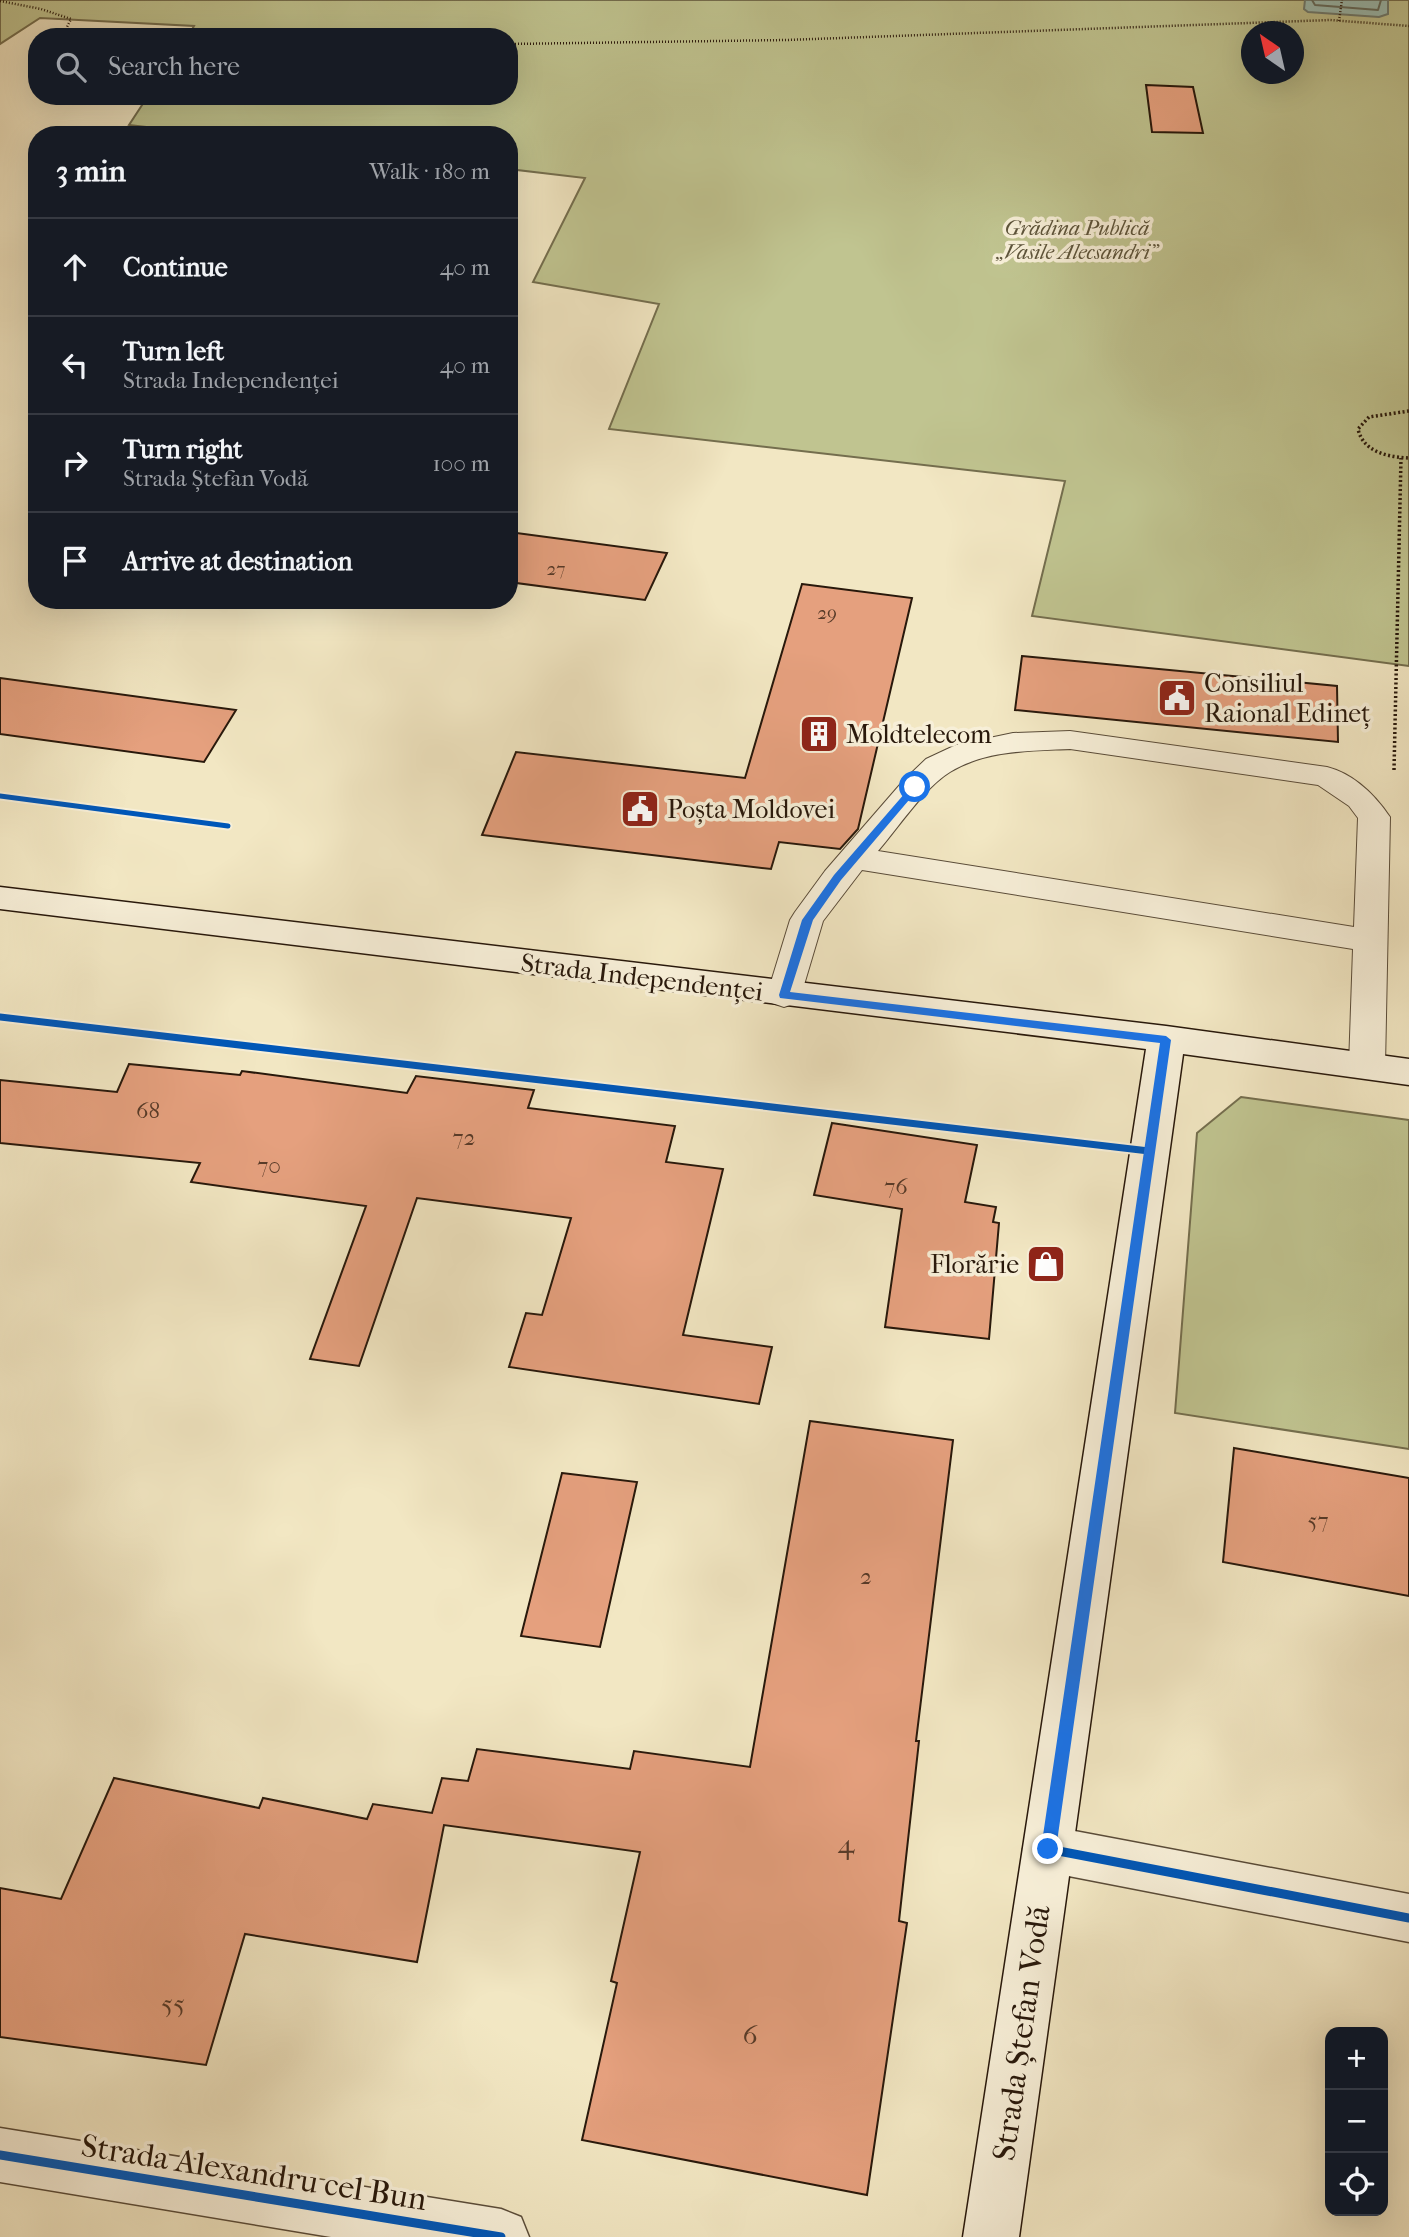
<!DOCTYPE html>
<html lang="en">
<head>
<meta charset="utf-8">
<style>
	:root { --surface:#171b24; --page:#20242c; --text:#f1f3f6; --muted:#9ea1a6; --line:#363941 }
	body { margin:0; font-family:"IM FELL French Canon",serif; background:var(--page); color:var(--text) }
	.controls { position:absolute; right:21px; bottom:21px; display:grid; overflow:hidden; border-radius:14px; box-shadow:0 7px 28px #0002 }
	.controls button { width:63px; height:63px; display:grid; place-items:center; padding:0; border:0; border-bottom:2px solid var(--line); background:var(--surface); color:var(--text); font:35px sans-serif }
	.compass { position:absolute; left:1241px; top:21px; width:63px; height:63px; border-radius:50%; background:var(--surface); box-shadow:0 7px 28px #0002; rotate:326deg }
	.stop { position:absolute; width:21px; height:21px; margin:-16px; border:5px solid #1a73e8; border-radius:50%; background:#fff }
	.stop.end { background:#1a73e8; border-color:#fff; box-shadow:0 2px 7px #0008 }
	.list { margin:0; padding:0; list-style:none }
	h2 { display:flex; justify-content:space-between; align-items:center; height:91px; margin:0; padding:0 28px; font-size:30px }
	h2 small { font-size:23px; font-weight:400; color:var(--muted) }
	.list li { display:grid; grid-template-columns:46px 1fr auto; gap:21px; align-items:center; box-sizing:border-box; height:98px; padding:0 28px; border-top:2px solid var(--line) }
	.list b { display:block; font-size:26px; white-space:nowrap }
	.list p { margin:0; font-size:23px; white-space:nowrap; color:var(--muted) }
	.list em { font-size:23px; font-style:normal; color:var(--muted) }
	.icon { flex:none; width:38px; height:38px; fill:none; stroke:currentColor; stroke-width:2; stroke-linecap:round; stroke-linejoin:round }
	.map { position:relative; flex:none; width:1409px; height:2237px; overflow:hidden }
	.search { position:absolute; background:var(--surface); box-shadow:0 7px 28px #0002; left:28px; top:28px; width:490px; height:77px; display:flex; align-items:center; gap:18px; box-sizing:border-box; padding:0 24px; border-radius:28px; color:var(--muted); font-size:26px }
	.panel { position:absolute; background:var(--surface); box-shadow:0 7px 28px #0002; left:28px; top:126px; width:490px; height:483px; border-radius:28px }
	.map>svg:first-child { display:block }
</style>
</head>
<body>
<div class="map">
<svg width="1409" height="2237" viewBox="0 0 1409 2237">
	<rect width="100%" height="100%" fill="#f2e7c3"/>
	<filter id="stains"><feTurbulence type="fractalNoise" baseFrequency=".00286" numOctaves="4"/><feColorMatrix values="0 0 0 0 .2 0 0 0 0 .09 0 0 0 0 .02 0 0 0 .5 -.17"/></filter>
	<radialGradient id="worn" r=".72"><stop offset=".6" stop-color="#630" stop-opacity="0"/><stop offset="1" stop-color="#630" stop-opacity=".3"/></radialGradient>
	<g fill="#c0c490" stroke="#746e4e" stroke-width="2" fill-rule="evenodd">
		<path d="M0,0H1409V666L1032,616L1065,481L609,429L659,304L533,282L585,178L509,169V135H216L129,125L148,96H509V37H188L194,26L40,18L0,44ZM1252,32H1294V74H1252Z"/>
		<polygon points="1241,1097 1409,1120 1409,1449 1175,1413 1197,1133"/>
	</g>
	<polygon fill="#9bbfb6" stroke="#6d7c72" stroke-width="2" points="1305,0 1388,0 1388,14 1379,17 1308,12 1304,9"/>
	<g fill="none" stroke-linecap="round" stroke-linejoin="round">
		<polyline stroke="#626c60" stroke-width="2" points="1312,0 1315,5 1378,10 1381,0"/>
	</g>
	<g fill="#e5a07e" stroke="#28180b" stroke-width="2">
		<polygon points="1146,85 1193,87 1203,133 1152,132"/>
		<polygon points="509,532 667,553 645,600 509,582"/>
		<polygon points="802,584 912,598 858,829 840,849 779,842 771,869 482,835 516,752 745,778"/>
		<polygon points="1022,656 1337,686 1338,742 1015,710"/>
		<polygon points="0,678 236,710 204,762 0,734"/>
		<polygon points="129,1064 240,1075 242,1071 407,1093 416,1076 534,1090 528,1108 675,1126 666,1162 723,1169 683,1335 772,1347 759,1404 509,1367 526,1313 542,1315 571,1218 417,1198 359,1366 310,1359 366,1206 191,1182 200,1163 0,1143 0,1080 117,1092"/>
		<polygon points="832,1123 977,1145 965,1202 996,1207 993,1222 999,1223 989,1339 885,1327 902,1209 814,1195"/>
		<polygon points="810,1421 953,1440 916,1741 919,1741 899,1921 907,1923 867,2195 582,2140 617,1983 611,1981 640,1852 444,1825 417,1962 245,1934 206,2065 0,2037 0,1888 61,1899 114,1778 259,1808 263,1798 367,1819 373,1804 432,1813 442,1778 468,1781 477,1749 630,1769 634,1751 750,1767"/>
		<polygon points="1234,1448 1409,1478 1409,1596 1223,1562"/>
		<polygon points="562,1473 637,1482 600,1647 521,1636"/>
	</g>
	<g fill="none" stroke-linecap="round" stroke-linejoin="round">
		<g stroke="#5a4c39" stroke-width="2">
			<path id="lane" d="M1070,731L1327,767C1354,774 1375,795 1390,817L1385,1066L1380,1075L1367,1078L1354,1075L1349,1066L1353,949L862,870L823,921L801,995L796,1003L784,1007L772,1003L767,995L790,920L795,912L825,871L904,780L926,759L956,745L1013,733ZM1070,749L1318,785L1349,806L1358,818L1354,927L878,851C898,828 924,788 950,772C986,750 1029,751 1070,749Z"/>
		</g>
		<g stroke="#5a4c39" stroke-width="3">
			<g id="street">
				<polygon points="1048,1826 1409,1894 1409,1942 1048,1872 1030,1865 1023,1849 1030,1833"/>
				<polygon points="0,2128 501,2209 521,2217 529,2237 331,2237 0,2182"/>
			</g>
		</g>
		<g stroke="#28180b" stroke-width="3">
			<polygon id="secondary" points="0,887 1166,1026 1409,1059 1409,1085 1183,1054 1019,2237 963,2237 1146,1049 0,909"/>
		</g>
		<g stroke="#28180b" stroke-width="2.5" stroke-dasharray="1 2" stroke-linecap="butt">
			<polyline points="0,1 41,9 71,19 62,37"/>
			<polyline points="1339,21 1342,0"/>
			<polyline points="509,44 786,40 1330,20 1409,26"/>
		</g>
		<g stroke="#28180b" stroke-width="3.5" stroke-dasharray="2 2.5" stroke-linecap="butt">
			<path d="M1409,411L1369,417L1358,429C1363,452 1388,457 1409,458"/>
			<polyline points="1394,770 1401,458"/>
		</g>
		<use href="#lane" fill="#f7efd8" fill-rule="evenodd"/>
		<use href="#street" fill="#f7efd8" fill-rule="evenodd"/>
		<use href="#secondary" fill="#f7efd8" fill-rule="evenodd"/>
		<g stroke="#f7efd8" stroke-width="9">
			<polyline id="cycleway-far2" points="0,796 228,826"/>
		</g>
		<g stroke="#f7efd8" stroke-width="11">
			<polyline id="cycleway-far1" points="0,1017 1149,1151"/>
		</g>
		<g stroke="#f7efd8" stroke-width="13">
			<g id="cycleway">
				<polyline points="1048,1849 1409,1918"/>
				<polyline points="0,2155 501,2237"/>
			</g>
		</g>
		<use href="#cycleway-far2" stroke="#0057b8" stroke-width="5"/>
		<use href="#cycleway-far1" stroke="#0057b8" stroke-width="7"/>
		<use href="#cycleway" stroke="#0057b8" stroke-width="9"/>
	</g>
	<polygon fill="#1a73e8" points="912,785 920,787 841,880 813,920 790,992 1166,1036 1171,1040 1056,1849 1048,1856 1041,1849 1160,1043 780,998 779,995 802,920 834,875"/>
	<defs>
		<g id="civic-square" transform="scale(2.0125)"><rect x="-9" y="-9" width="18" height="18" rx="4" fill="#8f2418" stroke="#f7efd8"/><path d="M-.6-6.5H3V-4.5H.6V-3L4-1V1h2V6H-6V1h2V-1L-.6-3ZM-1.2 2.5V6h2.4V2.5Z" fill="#fff"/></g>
		<g id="building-square" transform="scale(2.0125)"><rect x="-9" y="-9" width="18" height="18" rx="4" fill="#8f2418" stroke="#f7efd8"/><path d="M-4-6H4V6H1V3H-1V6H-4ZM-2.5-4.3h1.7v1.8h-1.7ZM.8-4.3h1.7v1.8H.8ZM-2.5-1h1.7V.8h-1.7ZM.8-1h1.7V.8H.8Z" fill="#fff"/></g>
		<g id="shop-square" transform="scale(2.0125)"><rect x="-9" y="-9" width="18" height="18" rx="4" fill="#8f2418" stroke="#f7efd8"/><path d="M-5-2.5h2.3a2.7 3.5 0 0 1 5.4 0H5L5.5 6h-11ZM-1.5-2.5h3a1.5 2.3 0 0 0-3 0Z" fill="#fff"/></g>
	</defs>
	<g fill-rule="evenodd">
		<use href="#civic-square" x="1177" y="698"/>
		<use href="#building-square" x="819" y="734"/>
		<use href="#civic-square" x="640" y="809"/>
		<use href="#shop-square" x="1046" y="1264"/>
	</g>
	<g text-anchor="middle" stroke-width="7" stroke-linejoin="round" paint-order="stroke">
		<g font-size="19" fill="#573a28">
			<text x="556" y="575">27</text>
			<text x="827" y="619">29</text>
		</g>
		<g font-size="21" font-style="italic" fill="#5d543a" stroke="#f7efd8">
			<text x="1077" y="235">Grădina Publică<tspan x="1077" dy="24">„Vasile Alecsandri”</tspan></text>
		</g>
		<g font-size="23" fill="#573a28">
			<text x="148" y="1118">68</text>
			<text x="464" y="1145">72</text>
			<text x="269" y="1173">70</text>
			<text x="896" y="1194">76</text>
			<text x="1318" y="1528">57</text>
			<text x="866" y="1584">2</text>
		</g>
		<g font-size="26" fill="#28180b" stroke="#f7efd8" text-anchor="start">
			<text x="1204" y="692">Consiliul<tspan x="1204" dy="30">Raional Edineț</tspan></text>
			<text x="846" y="743">Moldtelecom</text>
			<text x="667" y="818">Poșta Moldovei</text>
			<text x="1019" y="1273" text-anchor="end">Florărie</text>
		</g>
		<g font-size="26" fill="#28180b" stroke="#f7efd8">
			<text transform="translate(642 977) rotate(7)" y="9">Strada Independenței</text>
		</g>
		<g font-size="28" fill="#573a28">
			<text x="846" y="1853">4</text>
			<text x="173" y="2013">55</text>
			<text x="750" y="2044">6</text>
		</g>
		<g font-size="32" fill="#28180b" stroke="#f7efd8">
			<text transform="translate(1021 2033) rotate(-82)" y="11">Strada Ștefan Vodă</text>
			<text transform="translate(254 2172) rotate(9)" y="11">Strada Alexandru cel Bun</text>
		</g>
	</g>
	<rect width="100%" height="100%" filter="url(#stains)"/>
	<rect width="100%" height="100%" fill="url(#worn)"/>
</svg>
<div class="controls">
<button>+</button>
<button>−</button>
<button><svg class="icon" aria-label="locate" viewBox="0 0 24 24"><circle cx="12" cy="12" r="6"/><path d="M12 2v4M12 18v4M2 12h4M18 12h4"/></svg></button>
</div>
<svg class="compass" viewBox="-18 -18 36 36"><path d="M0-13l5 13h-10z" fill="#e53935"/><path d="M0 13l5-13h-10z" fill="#9ea1a6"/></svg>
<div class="stop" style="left:915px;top:787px"></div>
<div class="stop end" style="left:1048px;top:1849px"></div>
<div class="search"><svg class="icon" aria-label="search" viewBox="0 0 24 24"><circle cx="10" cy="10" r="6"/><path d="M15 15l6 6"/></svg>Search here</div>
<section class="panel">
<h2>3 min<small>Walk · 180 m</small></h2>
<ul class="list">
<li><svg class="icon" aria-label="ahead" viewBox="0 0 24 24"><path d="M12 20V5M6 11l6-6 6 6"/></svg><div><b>Continue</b></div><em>40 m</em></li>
<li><svg class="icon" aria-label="left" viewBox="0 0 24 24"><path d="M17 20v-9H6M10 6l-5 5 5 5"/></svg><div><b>Turn left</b><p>Strada Independenței</p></div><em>40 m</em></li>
<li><svg class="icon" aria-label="right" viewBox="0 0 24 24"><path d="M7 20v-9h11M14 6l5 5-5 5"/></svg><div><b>Turn right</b><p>Strada Ștefan Vodă</p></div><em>100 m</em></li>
<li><svg class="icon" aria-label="arrive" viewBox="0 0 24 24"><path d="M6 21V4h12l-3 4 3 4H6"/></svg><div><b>Arrive at destination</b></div></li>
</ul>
</section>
</div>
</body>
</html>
